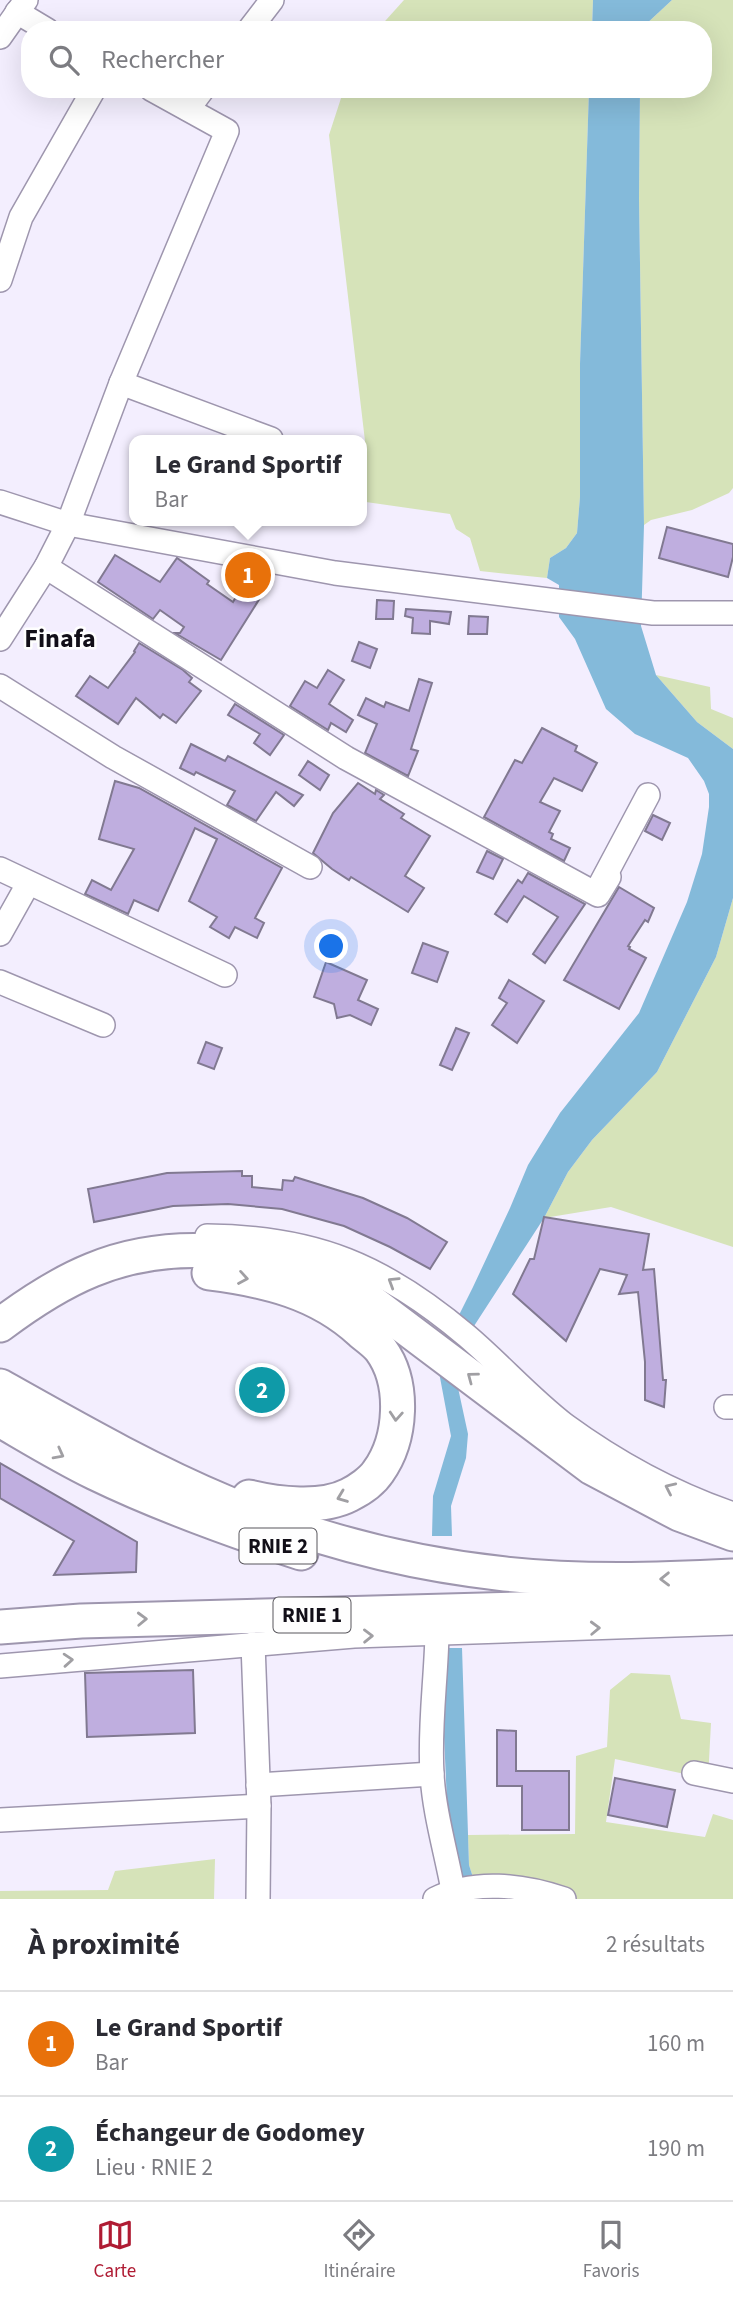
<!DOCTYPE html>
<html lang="fr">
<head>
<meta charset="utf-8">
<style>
	:root { --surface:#fff; --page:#f7f7f7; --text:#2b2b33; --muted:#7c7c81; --line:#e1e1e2; --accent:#af1b33 }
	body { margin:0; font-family:"Source Sans 3",sans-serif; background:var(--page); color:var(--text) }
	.you { position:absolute; left:332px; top:947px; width:24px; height:24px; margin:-18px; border:5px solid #fff; border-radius:50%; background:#1a73e8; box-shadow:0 0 0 10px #1a73e833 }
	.badge { display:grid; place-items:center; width:46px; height:46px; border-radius:50%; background:var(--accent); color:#fff; font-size:23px; font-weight:700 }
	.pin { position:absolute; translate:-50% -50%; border:4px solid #fff; box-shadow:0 2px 7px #0006 }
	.popup { position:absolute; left:129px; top:435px; width:238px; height:91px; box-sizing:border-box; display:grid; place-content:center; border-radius:14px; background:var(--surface); filter:drop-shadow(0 2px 5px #0005); font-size:23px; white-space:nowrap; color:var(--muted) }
	.popup b { font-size:26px; color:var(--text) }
	.popup::after { content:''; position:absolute; left:50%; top:100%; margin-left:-14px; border:14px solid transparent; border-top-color:var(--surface) }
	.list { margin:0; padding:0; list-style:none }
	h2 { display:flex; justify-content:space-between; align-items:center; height:91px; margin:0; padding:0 28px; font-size:30px }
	h2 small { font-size:23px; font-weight:400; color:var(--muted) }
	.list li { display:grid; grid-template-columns:46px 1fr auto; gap:21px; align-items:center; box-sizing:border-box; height:105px; padding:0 28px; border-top:2px solid var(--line) }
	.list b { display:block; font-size:26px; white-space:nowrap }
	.list p { margin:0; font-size:23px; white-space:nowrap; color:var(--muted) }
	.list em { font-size:23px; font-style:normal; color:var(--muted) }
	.icon { flex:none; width:38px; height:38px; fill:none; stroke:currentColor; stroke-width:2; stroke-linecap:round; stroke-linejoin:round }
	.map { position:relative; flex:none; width:733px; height:1899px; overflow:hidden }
	.search { position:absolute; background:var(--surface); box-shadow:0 7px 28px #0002; left:21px; right:21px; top:21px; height:77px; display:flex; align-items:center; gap:18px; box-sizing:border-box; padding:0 24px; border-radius:28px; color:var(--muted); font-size:26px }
	.sheet { height:301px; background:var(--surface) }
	nav { display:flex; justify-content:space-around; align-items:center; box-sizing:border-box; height:98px; border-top:2px solid var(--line); background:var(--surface); font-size:19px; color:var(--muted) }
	nav a { display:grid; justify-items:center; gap:4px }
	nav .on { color:var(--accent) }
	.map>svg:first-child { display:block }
</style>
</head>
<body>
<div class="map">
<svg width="733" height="1899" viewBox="0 0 733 1899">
	<rect width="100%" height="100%" fill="#f3eefe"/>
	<g fill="#d6e3b9">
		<polygon points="404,0 593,0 592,30 377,30"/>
		<polygon points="672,0 733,0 733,488 729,493 692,510 651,520 644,525 639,198 640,89 703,89 703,30 642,30 644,26"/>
		<polygon points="344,89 589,89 580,364 580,497 577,533 566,548 550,558 547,578 480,571 470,538 456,529 450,514 366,502 362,488 362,459 367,458 329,135"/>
		<polygon points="656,675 710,687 711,709 733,718 733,749 697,722"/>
		<polygon points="733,898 733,1247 611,1207 544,1218 568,1172 592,1140 657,1072 716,957"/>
		<polygon points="631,1673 670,1675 681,1719 711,1723 708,1779 615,1759 606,1822 705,1837 713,1814 733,1820 733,1899 480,1899 469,1865 468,1835 575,1834 576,1756 607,1747 610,1690"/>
		<polygon points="215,1859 214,1899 0,1899 0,1891 108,1890 115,1871"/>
	</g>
	<g fill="#84bada">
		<polygon points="593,0 672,0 644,26 642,30 592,30"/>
		<polygon points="589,89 640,89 639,198 644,525 641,626 656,675 697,722 733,749 733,898 716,957 657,1072 592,1140 568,1172 544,1218 452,1360 468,1434 466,1458 451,1506 452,1536 432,1536 433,1496 451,1436 435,1351 456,1321 473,1287 510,1208 528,1165 560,1113 639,1013 687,902 702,854 709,807 709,794 704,781 688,758 635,734 606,709 575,639 559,617 559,585 547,578 550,558 566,548 577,533 580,497 580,364"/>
		<polygon points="440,1648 462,1648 469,1865 480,1899 458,1899 450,1868"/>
	</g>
	<g fill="#bfaedf" stroke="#817991" stroke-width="2">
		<polygon points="667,527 733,544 733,557 728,577 659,558"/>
		<polygon points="115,555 160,582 177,558 209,581 207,584 233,602 246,579 265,590 221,660 175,633 180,633 184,627 160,610 153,619 98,582"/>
		<polygon points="377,600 394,601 393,619 376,619"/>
		<polygon points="406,609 451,612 449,624 430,621 430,634 412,633 413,618 405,616"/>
		<polygon points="469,616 488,617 487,634 468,634"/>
		<polygon points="359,642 377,649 370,668 352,661"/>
		<polygon points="139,643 183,670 192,678 189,682 201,691 176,723 163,714 160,718 136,698 118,724 76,696 90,676 108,688 135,652 134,651"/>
		<polygon points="328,670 344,680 329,704 353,720 346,732 331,723 328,730 290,706 305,681 317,688"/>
		<polygon points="419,679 432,683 411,749 418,751 408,776 365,753 377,724 358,715 366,698 384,707 386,702 409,711"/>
		<polygon points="235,704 284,735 270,755 254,743 260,734 228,715"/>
		<polygon points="542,728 577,746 575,751 597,763 582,791 554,778 540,802 560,811 549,832 553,834 551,839 570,848 564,861 484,817 515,760 522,763"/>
		<polygon points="191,744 225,761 228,756 303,795 294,806 276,792 256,821 227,805 235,791 196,772 194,775 180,768"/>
		<polygon points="308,761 329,775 320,790 299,775"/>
		<polygon points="115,781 139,788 282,868 255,918 264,923 257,938 235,927 229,938 210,927 217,917 189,901 217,839 195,828 158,911 134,900 128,914 85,894 92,880 111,890 134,849 99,839"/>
		<polygon points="358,783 375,794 376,790 384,795 380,799 404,814 401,818 430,836 405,876 424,888 408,912 351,877 349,880 332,869 313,853 333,813"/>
		<polygon points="653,815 670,823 662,840 645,831"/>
		<polygon points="487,851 503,859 493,879 477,872"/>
		<polygon points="528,873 585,904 545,963 533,954 558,917 524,896 507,922 495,914 518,880 522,883"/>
		<polygon points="619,887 654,908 648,922 645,920 628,946 630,947 629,949 646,958 619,1009 564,980"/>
		<polygon points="423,943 448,952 437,982 412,973"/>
		<polygon points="326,962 367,980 358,1000 378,1009 371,1025 350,1015 337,1018 334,1004 314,997"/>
		<polygon points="509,980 544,1001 517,1043 492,1025 507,1003 499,998"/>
		<polygon points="456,1028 469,1033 452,1070 440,1065"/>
		<polygon points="206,1042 222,1048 214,1069 198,1063"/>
		<polygon points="242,1171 242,1176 252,1176 252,1187 282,1190 283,1180 293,1181 295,1177 363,1198 407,1218 447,1242 430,1269 390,1247 344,1226 282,1209 228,1204 173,1206 94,1222 88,1189 167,1173"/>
		<polygon points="544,1217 649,1234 643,1270 654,1269 663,1380 666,1380 664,1407 645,1400 645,1362 638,1292 619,1294 627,1275 600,1269 566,1341 513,1294 530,1259 534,1259"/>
		<polygon points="0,1463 137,1542 136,1572 54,1575 74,1541 0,1498"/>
		<polygon points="193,1670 195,1733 87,1737 85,1673"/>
		<polygon points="497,1730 516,1731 516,1771 569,1771 569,1830 522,1830 522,1786 497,1786"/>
		<polygon points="615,1778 675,1790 667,1827 608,1815"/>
	</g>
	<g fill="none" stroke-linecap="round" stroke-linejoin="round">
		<g stroke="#9e96ae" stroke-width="26">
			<g id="minor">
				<polyline points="17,12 47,30"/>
				<polyline points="249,30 272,0"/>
				<polyline points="0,37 26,0"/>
				<polyline points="188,109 203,89"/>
				<polyline points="0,280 21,217 94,89"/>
				<polyline points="121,383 271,439"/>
				<polyline points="0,502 68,524 335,573 653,613 733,613"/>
				<polyline points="46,567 346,758 598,895 609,877"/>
				<polyline points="0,639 46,567 68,524 121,383 227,131 151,89"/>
				<polyline points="0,686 113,757 310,867"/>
				<polyline points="0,869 225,975"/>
				<polyline points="599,887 648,795"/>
				<polyline points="0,934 28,884"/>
				<polyline points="0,982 103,1025"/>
				<path d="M207,1236C316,1237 384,1266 467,1336C501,1365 530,1398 565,1425C617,1463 672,1493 733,1514"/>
				<polyline points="726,1407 733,1407"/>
				<path d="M437,1634C436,1681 429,1727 432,1774C434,1812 446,1852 453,1890"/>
				<polyline points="253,1644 259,1806 258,1899"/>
				<polyline points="0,1666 354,1636 733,1623"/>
				<polyline points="694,1773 733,1781"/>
				<polyline points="258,1785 432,1774"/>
				<polyline points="0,1820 259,1806"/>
				<path d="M435,1899C474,1879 523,1885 564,1899"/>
			</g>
		</g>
		<g stroke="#9e96ae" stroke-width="37">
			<g id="highway">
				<path d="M209,1273C265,1280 318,1292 361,1332C367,1337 376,1343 381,1350C405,1383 402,1439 378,1472C372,1481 359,1490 349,1495C322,1509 278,1504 249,1497"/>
				<path d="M0,1325C28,1304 60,1283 92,1270C177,1235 284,1250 362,1295L592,1468L679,1514L733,1534"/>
				<path d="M0,1386C75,1428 148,1470 227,1503C314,1539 411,1564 505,1574C580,1582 657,1580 733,1576"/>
				<path d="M0,1420C31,1438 62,1457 95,1473C161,1505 231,1530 301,1553"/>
				<polyline points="0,1627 81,1621 733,1603"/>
			</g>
		</g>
		<use href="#minor" stroke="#fff" stroke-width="23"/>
		<use href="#highway" stroke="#fff" stroke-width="33"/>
	</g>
	<defs><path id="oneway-chevron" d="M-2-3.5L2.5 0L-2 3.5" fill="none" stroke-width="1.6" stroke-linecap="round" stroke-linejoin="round" transform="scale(1.75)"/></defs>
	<g stroke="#a09fa3">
		<use href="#oneway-chevron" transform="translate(243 1278) rotate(10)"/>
		<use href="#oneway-chevron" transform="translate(393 1282) rotate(-148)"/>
		<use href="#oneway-chevron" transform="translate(472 1377) rotate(-143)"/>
		<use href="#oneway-chevron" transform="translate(396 1416) rotate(94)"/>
		<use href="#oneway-chevron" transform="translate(59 1454) rotate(28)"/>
		<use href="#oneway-chevron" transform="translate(670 1488) rotate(-155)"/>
		<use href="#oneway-chevron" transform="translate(342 1497) rotate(159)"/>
		<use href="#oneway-chevron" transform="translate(665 1579) rotate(179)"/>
		<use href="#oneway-chevron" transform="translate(142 1619) rotate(-2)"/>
		<use href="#oneway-chevron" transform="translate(595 1628) rotate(-2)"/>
		<use href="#oneway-chevron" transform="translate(368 1636) rotate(-1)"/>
		<use href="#oneway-chevron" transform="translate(68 1660) rotate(-4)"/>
	</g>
	<g text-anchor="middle" stroke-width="5" stroke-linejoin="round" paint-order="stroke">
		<g fill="#fefefe" stroke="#59575d" stroke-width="2">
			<rect x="239.5" y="1528.5" width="77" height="35" rx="5"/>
			<rect x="273.5" y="1597.5" width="77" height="35" rx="5"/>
		</g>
		<g font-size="21" font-weight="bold" fill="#120f18">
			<text x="278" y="1553">RNIE 2</text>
			<text x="312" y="1622">RNIE 1</text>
		</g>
		<g font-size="26" font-weight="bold" fill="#120f18" stroke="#fefefe">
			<text x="60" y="647">Finafa</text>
		</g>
	</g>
</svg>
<div class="you"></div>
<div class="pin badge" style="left:248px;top:575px;background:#e8710a">1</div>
<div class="popup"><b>Le Grand Sportif</b>Bar</div>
<div class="pin badge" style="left:262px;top:1390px;background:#0f9aa8">2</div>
<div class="search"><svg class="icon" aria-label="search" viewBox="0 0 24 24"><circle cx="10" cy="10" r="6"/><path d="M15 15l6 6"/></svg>Rechercher</div>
</div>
<section class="sheet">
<h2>À proximité<small>2 résultats</small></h2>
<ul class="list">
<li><span class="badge" style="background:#e8710a">1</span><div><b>Le Grand Sportif</b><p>Bar</p></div><em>160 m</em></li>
<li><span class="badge" style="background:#0f9aa8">2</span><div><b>Échangeur de Godomey</b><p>Lieu · RNIE 2</p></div><em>190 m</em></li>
</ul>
</section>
<nav>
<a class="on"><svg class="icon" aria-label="map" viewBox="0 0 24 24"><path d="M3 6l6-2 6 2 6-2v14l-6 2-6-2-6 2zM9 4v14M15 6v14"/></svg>Carte</a>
<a><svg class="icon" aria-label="directions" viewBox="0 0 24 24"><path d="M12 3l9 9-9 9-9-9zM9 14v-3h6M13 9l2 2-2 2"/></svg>Itinéraire</a>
<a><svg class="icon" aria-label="saved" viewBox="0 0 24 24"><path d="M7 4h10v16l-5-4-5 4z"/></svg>Favoris</a>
</nav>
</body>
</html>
